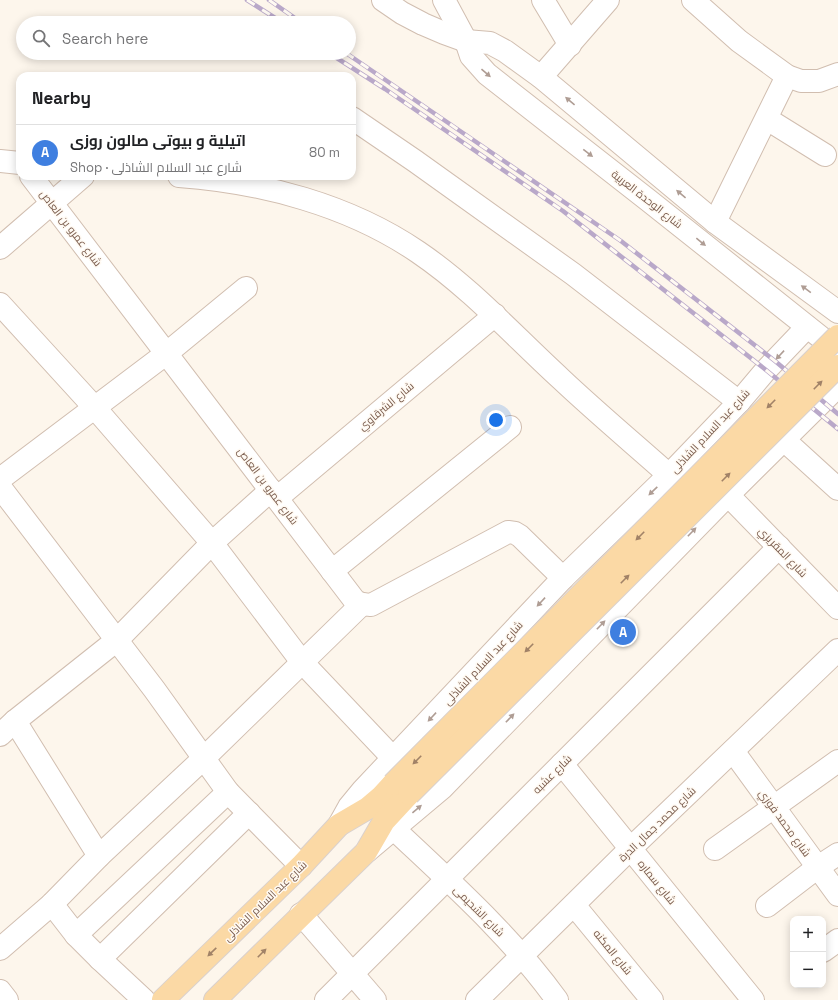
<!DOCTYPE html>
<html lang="en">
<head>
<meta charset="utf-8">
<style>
	:root { --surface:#fff; --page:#f2f2f2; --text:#202124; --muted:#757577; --line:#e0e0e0; --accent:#0b8043 }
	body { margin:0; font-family:"Space Grotesk",Cairo,sans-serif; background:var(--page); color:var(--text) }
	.controls { position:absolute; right:12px; bottom:12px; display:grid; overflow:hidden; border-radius:8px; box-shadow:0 2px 10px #0003 }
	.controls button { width:36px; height:36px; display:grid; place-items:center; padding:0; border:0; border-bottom:1px solid var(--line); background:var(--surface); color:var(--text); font:20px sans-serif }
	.you { position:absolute; left:496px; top:420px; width:14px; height:14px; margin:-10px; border:3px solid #fff; border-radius:50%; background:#1a73e8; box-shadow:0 0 0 6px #1a73e833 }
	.badge { display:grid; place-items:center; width:26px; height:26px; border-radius:50%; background:var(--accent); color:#fff; font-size:13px; font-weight:700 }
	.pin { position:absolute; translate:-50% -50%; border:2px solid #fff; box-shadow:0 1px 4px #0006 }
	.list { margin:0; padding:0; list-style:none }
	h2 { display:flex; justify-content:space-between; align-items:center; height:52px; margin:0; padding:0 16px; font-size:17px }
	h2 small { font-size:13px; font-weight:400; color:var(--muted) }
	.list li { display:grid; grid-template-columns:26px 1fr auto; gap:12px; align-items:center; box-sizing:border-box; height:56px; padding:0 16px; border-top:1px solid var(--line) }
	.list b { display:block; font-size:15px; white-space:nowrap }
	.list p { margin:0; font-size:13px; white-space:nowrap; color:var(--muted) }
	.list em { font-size:13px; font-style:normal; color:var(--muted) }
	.icon { flex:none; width:22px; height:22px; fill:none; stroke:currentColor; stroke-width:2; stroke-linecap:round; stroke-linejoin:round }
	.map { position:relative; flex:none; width:838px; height:1000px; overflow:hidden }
	.search { position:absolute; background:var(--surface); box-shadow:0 2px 10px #0003; left:16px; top:16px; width:340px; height:44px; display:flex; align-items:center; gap:10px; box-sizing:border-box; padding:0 14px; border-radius:22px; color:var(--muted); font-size:15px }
	.panel { position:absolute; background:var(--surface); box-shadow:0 2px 10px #0003; left:16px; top:72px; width:340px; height:108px; border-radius:12px }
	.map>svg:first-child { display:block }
</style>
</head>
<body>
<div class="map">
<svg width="838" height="1000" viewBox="0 0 838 1000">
	<rect width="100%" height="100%" fill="#fdf6ec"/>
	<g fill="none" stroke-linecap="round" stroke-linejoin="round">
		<g stroke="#d1beb0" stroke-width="24">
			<g id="minor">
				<polyline points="383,0 402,13 423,24 444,33 466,41 490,43 505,51 541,77 715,222 838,312"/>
				<polyline points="444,0 466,41 471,56 487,74 648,200 838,351"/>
				<polyline points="543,0 570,45"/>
				<polyline points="693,0 739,41 787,76 801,81 819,81 838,74"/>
				<polyline points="541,77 608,0"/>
				<polyline points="352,118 415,161 573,274 739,402"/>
				<polyline points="767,119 825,155"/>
				<polyline points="0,161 20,163"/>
				<polyline points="31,176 355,601 362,604 371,605 508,532 515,533 520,536 563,578"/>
				<path d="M179,176C262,182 349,205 418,252C471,288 514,336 561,379C596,412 633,443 669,475"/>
				<polyline points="715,222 787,76"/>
				<polyline points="0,248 83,176"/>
				<polyline points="0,304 95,408 212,543 302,662 393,758"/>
				<polyline points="784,440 838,489"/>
				<polyline points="0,479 167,353 246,288"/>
				<polyline points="0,487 154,689 228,792 301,866"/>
				<polyline points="728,495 838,608"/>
				<polyline points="277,498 495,315"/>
				<polyline points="332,571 510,427"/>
				<polyline points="15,721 99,856"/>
				<polyline points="0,735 15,721 117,640 212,543 271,490"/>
				<polyline points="733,751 838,895"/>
				<polyline points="562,764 753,1000"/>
				<polyline points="339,825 349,807 363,790 563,578 669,475 739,402 766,370 807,327"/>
				<path d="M394,829C451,883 511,936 557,1000"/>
				<polyline points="715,849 838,761"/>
				<polyline points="367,851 442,788 728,495 838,386"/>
				<polyline points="52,904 76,935 100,959 144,1000"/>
				<polyline points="574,905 652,1000"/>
				<polyline points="767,906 818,867 838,854"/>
				<polyline points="301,914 375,1000"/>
				<polyline points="76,935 228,792"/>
				<polyline points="0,949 52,904 99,856 203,759 362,604"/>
				<polyline points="823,951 838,940"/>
				<polyline points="100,959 249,813"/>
				<polyline points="0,991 7,1000"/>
				<polyline points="326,1000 779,547"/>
				<polyline points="477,1000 630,849 838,650"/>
			</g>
		</g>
		<g stroke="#dad1cd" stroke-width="24">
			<g id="major">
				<polyline points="163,1000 301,866 339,825 368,808 381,797 393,784"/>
				<polyline points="215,1000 366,852 384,821 409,794"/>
			</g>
		</g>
		<use href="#minor" stroke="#fff" stroke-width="22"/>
		<use href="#major" stroke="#fbd9a5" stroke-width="22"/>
		<g stroke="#b9a8c9" stroke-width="4.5">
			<g id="rail">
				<polyline points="247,0 283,23"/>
				<polyline points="269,0 302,23"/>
				<polyline points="329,53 385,89 563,211 766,370 838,429"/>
				<polyline points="346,53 621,241 775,361 838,414"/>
			</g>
		</g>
		<use href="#rail" stroke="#fffaf3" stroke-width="3" stroke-dasharray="9" stroke-linecap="butt"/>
		<g stroke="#dad1cd" stroke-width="24" stroke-linecap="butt">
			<g id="major-bridge">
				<polyline points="393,784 838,336"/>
				<polyline points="409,794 838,366"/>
			</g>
		</g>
		<use href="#major-bridge" stroke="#fbd9a5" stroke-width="22"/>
	</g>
	<defs><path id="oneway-solid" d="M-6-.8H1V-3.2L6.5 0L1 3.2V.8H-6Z"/></defs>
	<g fill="#af9d94">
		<use href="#oneway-solid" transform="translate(486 73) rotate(41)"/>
		<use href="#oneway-solid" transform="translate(570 101) rotate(-140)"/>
		<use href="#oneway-solid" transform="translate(588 153) rotate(38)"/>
		<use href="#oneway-solid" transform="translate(681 194) rotate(-140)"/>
		<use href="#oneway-solid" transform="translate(701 242) rotate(39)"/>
		<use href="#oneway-solid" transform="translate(806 289) rotate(-144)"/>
		<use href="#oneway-solid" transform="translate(780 355) rotate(133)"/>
		<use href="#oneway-solid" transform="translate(653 491) rotate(136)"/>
		<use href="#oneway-solid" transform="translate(692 532) rotate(-46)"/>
		<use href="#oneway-solid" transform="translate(541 602) rotate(133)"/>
		<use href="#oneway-solid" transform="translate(601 625) rotate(-46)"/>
		<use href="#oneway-solid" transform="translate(432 717) rotate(133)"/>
		<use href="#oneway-solid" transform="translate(510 718) rotate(-46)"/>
		<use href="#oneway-solid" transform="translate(417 809) rotate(-40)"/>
	</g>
	<g fill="#a18267">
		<use href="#oneway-solid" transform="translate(818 385) rotate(-45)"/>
		<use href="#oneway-solid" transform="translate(771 404) rotate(135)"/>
		<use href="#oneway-solid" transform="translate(726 477) rotate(-45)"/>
		<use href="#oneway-solid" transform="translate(640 536) rotate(135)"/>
		<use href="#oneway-solid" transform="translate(625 579) rotate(-45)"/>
		<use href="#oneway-solid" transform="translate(529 648) rotate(135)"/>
		<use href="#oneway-solid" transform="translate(417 760) rotate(135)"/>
		<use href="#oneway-solid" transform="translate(212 952) rotate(136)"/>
		<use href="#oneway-solid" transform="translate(262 953) rotate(-45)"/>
	</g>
	<g text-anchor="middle" stroke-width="3" stroke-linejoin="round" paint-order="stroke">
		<g font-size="11" fill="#7a5c4d" stroke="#fffaf3">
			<text transform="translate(647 199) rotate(38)" y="4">شارع الوحدة العربية</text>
			<text transform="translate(71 228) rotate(52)" y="4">شارع عمرو بن العاص</text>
			<text transform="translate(386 406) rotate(-40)" y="4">شارع الشرقاوي</text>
			<text transform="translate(710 431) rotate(-47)" y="4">شارع عبد السلام الشاذلى</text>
			<text transform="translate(268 486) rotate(53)" y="4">شارع عمرو بن العاص</text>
			<text transform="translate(783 552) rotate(46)" y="4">شارع المقريزي</text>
			<text transform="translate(483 663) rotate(-47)" y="4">شارع عبد السلام الشاذلى</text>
			<text transform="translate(552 774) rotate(-45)" y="4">شارع عشبه</text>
			<text transform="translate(785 823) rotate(54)" y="4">شارع محمد فوزي</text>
			<text transform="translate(657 824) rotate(-44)" y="4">شارع محمد جمال الدرة</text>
			<text transform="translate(657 882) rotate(51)" y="4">شارع سماره</text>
			<text transform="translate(265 901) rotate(-44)" y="4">شارع عبد السلام الشاذلى</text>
			<text transform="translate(479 911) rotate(45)" y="4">شارع الشحيمى</text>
			<text transform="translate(613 952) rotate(51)" y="4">شارع المكنه</text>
		</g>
	</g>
</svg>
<div class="controls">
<button>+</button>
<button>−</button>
</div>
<div class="you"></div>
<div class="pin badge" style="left:623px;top:632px;background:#3f7fe0">A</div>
<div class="search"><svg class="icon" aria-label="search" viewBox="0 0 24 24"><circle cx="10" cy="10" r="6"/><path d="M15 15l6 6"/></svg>Search here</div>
<section class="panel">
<h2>Nearby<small></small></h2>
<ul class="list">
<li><span class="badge" style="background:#3f7fe0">A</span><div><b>اتيلية و بيوتى صالون روزى</b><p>Shop · شارع عبد السلام الشاذلى</p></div><em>80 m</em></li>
</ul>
</section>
</div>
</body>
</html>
